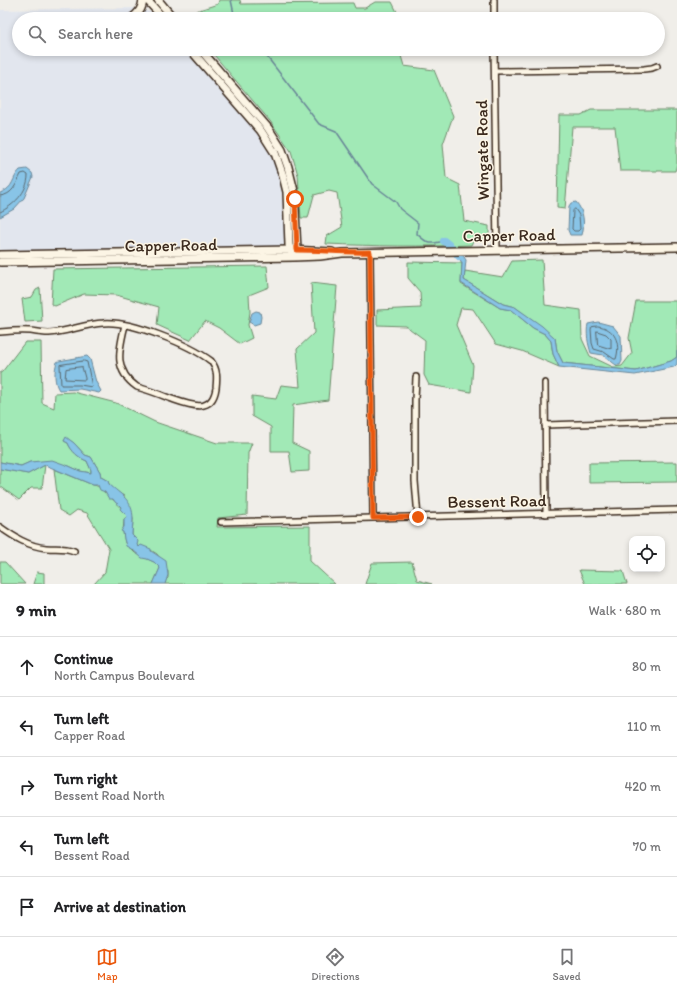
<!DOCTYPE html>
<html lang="en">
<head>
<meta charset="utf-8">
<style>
	:root { --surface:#fff; --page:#f2f2f2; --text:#202124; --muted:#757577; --line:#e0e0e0; --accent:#ea580c }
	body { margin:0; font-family:Itim,sans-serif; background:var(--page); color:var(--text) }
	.controls { position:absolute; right:12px; bottom:12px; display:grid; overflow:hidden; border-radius:8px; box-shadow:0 2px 6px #0003 }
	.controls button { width:36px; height:36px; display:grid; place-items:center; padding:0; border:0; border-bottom:1px solid var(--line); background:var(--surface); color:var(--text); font:20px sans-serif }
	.stop { position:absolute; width:12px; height:12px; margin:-9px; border:3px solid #ea580c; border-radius:50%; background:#fff }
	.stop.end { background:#ea580c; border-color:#fff; box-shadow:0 1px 4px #0008 }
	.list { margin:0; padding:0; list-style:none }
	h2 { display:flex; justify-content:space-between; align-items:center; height:52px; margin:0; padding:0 16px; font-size:17px }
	h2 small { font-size:13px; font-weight:400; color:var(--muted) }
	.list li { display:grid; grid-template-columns:26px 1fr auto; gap:12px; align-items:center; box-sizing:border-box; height:60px; padding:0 16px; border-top:1px solid var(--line) }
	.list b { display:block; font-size:15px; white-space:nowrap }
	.list p { margin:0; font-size:13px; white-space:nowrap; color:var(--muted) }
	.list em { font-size:13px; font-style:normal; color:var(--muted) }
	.icon { flex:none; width:22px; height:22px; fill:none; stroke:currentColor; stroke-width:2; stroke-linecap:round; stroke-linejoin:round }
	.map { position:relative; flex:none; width:677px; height:584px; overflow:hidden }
	.search { position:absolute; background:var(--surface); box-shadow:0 2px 6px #0003; left:12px; right:12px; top:12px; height:44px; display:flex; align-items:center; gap:10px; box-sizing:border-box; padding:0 14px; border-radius:22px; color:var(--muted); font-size:15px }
	.sheet { height:352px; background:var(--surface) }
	nav { display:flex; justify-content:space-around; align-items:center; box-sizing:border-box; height:56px; border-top:1px solid var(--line); background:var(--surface); font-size:11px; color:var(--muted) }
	nav a { display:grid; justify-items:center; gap:2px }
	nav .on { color:var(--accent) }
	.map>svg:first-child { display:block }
</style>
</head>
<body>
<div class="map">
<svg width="677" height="584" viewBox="0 0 677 584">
	<rect width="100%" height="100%" fill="#f0eee9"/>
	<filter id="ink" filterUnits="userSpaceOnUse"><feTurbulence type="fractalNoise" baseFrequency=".025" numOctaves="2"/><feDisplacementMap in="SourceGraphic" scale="8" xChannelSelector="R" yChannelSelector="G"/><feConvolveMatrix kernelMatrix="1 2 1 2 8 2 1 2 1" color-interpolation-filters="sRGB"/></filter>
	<g filter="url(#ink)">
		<polygon fill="#e2e6ee" points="136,8 150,12 157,19 19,19 19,49 185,49 266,137 286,194 286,249 0,255 0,10"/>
		<g fill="#a1e9b6" stroke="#6e8a6a">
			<polygon points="219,0 240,0 241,4 353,3 355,8 365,8 375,2 392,2 398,14 421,19 191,19 196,11 218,4"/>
			<path d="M209,49H399L404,66L434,70L453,116L443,144L446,178L460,185L464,221L489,226V239L473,241L471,245C422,247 375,246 326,244L327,236L342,227L337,193L329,191L314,195L308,218H301L298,175L291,151L270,121Z"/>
			<polygon points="591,110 677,110 677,164 675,171 620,171 615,127 572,127 565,209 557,208 559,115 581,115"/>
			<polygon points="542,260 545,305 581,310 582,339 590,356 613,367 622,366 632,353 629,338 636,301 677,301 677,357 671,361 636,371 563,363 557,351 555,338 515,307 503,304 464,280 465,271 503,277 512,261"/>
			<polygon points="408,262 462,263 461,284 500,308 511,310 533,328 545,334 551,341 553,354 559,367 522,351 496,344 473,309 461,308 456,325 473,365 471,392 429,385 424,375 425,340 406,326 377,325 377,310 421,308 420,292 408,278"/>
			<polygon points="267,266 269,287 249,295 250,312 248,325 252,338 240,344 219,328 205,321 190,340 157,325 159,307 116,295 84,294 55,306 51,304 53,269"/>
			<polygon points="311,283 337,286 328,400 293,405 292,443 309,451 309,471 292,472 289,451 271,451 271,427 252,416 252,396 276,399 281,385 300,387 297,349 314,333"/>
			<polygon points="40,288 42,321 25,322 22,299 32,297 36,290"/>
			<path d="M25,342H41L42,403L54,408L55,393L73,392L116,403L155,422L217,443H252L248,453L247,515L218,518L217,527L310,526V561L335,584H165L166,580L168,578V571L157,554L149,549L139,547L137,545L132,535L133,519L124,496L116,491L109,484L108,481L101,477L100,472L91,457L85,455L74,443L66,438L64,441L68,443C71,451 79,458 87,461L91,470V473L80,471L69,466L30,462L21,466L0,462V373L2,372Z"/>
			<polygon points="677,462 677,482 589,483 589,463"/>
			<polygon points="45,465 42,488 31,488 19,500 0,486 0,469 28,474"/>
			<path d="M54,469L93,485C101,486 102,491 107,495C115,501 122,507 127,516L126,518L124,519L123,532L125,543L135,553L154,562L160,568L153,584H94L105,572L109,549L87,513L77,510L69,516L59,510Z"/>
			<polygon points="0,562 5,562 25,584 0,584"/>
			<polygon points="412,562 417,580 432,584 365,584 372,563"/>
			<polygon points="579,570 623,571 627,584 585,584"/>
			<polygon points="37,572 44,573 44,584 33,584"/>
		</g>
		<g fill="#88c4e7" stroke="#698697">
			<path d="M27,169L32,173L33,177L24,198L14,209L0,217V193C15,187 11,179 20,170Z"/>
			<path d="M576,202C584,211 585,224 582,235H570L568,230L569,206L571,203Z"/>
			<polygon points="457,254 462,254 466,260 464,280 503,304 515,307 542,326 555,338 557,351 563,363 636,371 671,361 677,357 677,351 677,364 674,367 635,375 559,367 553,354 551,341 545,334 533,328 511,310 500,308 461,283 462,263"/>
			<polygon points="256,311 260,312 261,317 260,323 254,325 249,322 252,313"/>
			<path d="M598,322L613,326L621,336L622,361L620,365H616L603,355L591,353C588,344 586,333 588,324Z"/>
			<path d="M87,356L90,359L96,382L101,391L99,393L80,389L59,390C54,383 54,370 57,362L59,361Z"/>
			<path d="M66,437L74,443L85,455L91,457L100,472L101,477L108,481L109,484C121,495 133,500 133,519C133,525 132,530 132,535L138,541L137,545L139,547L141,545L151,549V551L166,561L168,575L165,584H153L160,568L154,562L147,559L142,558L133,550L126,546L124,539L123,532L121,531L124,527V519L126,518L127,516L120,509L121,507L118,504L116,503L113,499H109L105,492L100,490L98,485H93L45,465L28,474L0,469V462L21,466L30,462L52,460L69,466L80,471L91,473V470L87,461C79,458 71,451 68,443L64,441Z"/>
		</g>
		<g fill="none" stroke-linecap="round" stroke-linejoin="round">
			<g stroke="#5a686e" stroke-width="1">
				<path d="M0,196C13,195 16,184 21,174L25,173L28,175C28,192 13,206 0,212"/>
				<polygon points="575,209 579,215 580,229 578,231 574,231 572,229 573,211"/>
				<path d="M598,326C615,328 621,343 616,359H614L604,352L594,349L592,343L591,329L592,327Z"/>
				<polygon points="597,331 606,334 611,339 611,349 598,345"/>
				<polygon points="84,361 87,362 92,387 80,385 61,385 60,365"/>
				<polygon points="82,367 85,378 85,380 65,379 66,369"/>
			</g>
			<g stroke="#698697" stroke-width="1.5">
				<polyline points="231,0 234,14 238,19"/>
				<path d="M261,49L319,124L336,131L372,184L396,202L400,209L418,223L417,234C428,244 429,245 444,241"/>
			</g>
			<polyline stroke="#88c4e7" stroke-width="8" points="444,241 450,246 459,256"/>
			<g stroke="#3b2a1e" stroke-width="8">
				<g id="street">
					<polyline points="494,0 494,19"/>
					<polyline points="494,49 497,250"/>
					<polyline points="495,71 644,69 652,68 657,66"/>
					<polyline points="370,252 373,517"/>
					<path d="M0,332C10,331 20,330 31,331C37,332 43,333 49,333C67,332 85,324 103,323C130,320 190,345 211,361C218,370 217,378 216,388C212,416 187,404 169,398C159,394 148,390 137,387C113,370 119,350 125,325"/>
					<polyline points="416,377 415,400 415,481 418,517"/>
					<polyline points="545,383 546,514"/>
					<polyline points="545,425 677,421"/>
					<polyline points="221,522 677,510"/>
					<path d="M0,527C14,537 28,546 46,548C57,549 64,547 74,551"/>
				</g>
			</g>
			<g stroke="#3b2a1e" stroke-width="10">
				<g id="secondary">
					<polyline points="147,0 164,19"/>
					<polyline points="158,0 174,19"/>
					<path d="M132,18C139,13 142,9 143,0"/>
					<polyline points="190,49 261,131 275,153 283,176 287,192 289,245 292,254"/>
					<polyline points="200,49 268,128 282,150 288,167 294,191 297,250 296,253"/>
					<polyline points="0,255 290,250 332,252"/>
					<polyline points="0,262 294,257 320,256 342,253 677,247"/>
				</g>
			</g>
			<use href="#street" stroke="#fcf5e5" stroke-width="5"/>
			<use href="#secondary" stroke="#fcf5e5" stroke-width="7"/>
		</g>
	</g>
	<g fill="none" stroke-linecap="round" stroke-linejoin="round" filter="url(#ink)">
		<path stroke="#ea580c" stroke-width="5" d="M295,199L297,250C321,250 345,253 370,252L373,518L418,517"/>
	</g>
	<g text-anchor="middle" stroke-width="3" stroke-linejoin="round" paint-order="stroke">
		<g font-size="17" fill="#3b2a1e" stroke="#fcf5e5">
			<text transform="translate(482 150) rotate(-91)" y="6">Wingate Road</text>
			<text transform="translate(509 235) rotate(-1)" y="6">Capper Road</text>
			<text transform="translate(171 245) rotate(-1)" y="6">Capper Road</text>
			<text transform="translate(497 501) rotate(-1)" y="6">Bessent Road</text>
		</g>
	</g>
</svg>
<div class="controls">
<button><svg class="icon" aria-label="locate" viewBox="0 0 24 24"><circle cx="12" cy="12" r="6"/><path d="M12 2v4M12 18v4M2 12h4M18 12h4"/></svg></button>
</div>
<div class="stop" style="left:295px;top:199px"></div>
<div class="stop end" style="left:418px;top:517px"></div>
<div class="search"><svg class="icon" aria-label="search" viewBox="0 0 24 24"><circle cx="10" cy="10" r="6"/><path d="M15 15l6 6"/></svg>Search here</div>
</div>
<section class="sheet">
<h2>9 min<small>Walk · 680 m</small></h2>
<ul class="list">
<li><svg class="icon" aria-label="ahead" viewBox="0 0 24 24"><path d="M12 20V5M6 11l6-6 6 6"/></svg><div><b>Continue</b><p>North Campus Boulevard</p></div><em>80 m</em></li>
<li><svg class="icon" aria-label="left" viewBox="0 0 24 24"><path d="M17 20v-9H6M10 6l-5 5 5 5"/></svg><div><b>Turn left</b><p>Capper Road</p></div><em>110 m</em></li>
<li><svg class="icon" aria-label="right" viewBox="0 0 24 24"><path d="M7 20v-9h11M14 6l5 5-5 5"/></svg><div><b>Turn right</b><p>Bessent Road North</p></div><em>420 m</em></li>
<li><svg class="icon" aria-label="left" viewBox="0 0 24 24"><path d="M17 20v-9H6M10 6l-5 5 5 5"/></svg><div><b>Turn left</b><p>Bessent Road</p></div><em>70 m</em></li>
<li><svg class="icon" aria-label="arrive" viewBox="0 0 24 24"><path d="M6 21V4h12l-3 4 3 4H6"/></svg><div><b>Arrive at destination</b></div></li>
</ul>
</section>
<nav>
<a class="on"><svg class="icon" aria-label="map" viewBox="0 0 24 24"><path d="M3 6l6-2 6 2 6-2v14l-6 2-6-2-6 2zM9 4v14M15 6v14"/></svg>Map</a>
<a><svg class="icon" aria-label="directions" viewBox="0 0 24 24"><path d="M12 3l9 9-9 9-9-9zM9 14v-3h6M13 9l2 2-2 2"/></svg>Directions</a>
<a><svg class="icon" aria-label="saved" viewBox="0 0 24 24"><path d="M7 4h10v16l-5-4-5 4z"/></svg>Saved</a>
</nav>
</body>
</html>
